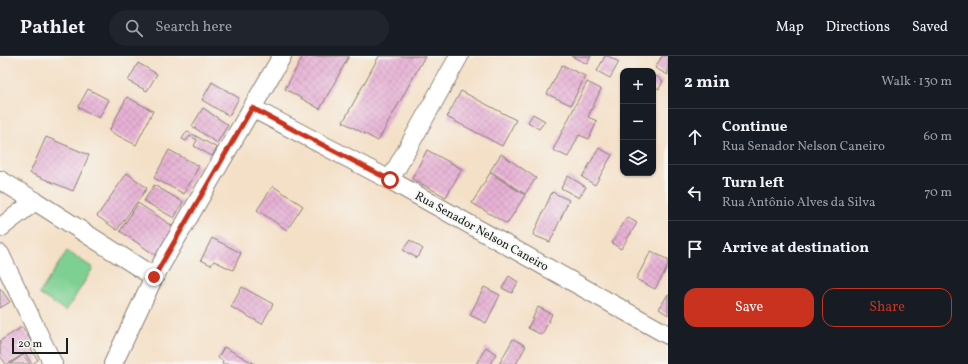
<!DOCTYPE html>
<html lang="en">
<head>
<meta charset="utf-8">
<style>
	:root { --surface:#171b24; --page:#20242c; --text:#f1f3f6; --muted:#9ea1a6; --line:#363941; --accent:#c8321e }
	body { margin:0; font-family:Vollkorn,serif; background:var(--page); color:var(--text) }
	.controls { position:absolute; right:12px; top:12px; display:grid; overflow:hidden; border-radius:8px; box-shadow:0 1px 3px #0004 }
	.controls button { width:36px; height:36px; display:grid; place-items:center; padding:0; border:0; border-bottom:1px solid var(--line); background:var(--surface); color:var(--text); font:20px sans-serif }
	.scale { position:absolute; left:12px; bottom:10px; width:56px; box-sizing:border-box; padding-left:4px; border:2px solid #1c1c1c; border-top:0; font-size:11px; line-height:14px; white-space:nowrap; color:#1c1c1c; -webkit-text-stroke:3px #f6f6f2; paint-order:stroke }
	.stop { position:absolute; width:12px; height:12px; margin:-9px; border:3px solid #c8321e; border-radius:50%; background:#fff }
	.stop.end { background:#c8321e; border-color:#fff; box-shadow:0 1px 4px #0008 }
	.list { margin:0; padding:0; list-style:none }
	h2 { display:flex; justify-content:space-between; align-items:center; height:52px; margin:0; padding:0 16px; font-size:17px }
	h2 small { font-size:13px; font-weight:400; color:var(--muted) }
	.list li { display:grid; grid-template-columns:26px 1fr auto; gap:12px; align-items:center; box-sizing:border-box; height:56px; padding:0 16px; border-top:1px solid var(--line) }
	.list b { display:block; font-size:15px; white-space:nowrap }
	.list p { margin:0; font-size:13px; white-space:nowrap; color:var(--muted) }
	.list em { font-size:13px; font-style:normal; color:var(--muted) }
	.actions { display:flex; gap:8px; padding:12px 16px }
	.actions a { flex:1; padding:9px 0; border:1px solid var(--accent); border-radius:12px; text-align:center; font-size:14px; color:var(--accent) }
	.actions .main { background:var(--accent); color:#fff }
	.icon { flex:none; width:22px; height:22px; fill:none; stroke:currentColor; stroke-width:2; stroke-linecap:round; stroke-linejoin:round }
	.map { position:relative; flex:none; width:668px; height:308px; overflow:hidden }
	header { display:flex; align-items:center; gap:24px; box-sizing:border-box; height:56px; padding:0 20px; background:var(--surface); border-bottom:1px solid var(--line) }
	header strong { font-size:19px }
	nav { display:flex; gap:22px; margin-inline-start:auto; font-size:14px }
	.search { width:280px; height:36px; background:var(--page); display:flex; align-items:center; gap:10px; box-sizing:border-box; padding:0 14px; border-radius:22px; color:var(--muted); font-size:15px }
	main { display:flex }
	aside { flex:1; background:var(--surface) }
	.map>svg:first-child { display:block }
</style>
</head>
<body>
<header>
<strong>Pathlet</strong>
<div class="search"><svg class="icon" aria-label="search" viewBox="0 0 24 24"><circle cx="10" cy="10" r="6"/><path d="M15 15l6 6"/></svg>Search here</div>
<nav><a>Map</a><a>Directions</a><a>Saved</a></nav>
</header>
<main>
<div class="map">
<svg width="668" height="308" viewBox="0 0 668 308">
	<defs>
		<pattern id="building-cross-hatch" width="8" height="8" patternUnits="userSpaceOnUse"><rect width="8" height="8" fill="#e6b0d4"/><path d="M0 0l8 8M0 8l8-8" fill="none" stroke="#c597b5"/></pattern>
	</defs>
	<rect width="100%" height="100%" fill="#f6f6f2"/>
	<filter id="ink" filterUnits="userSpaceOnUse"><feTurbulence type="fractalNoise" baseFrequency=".025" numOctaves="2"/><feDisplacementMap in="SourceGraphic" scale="8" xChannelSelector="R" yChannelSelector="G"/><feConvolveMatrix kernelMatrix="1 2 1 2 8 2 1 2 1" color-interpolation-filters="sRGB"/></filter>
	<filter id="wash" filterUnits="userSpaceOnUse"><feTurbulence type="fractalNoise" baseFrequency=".012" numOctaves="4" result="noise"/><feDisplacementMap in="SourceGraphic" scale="16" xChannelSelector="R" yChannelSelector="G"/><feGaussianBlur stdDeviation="0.9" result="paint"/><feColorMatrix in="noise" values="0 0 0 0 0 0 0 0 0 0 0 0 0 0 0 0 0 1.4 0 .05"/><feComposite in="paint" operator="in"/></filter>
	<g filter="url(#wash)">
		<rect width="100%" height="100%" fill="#f4e0c7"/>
		<polygon fill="#7dd092" stroke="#4c7657" points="67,195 93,212 66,255 39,238"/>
		<g id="blocks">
			<g fill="url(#building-cross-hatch)">
				<polygon points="303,0 349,0 320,53 285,33"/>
				<polygon points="379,0 425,0 378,85 343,66"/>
				<polygon points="571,0 591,0 587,8"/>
				<polygon points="605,0 608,0 619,6 610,22 597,15"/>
				<polygon points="662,0 668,0 668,19 655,12"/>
				<polygon points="138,7 157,18 147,35 128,25"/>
				<polygon points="562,9 585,20 571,49 547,38"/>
				<polygon points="656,20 663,25 659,33 653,29 653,25"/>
				<polygon points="212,26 239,42 229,60 202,44"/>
				<polygon points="587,26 601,33 588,61 597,65 589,83 579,79 568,101 553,94"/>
				<polygon points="88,33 109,44 99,62 78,51"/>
				<polygon points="461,35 516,64 502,90 447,61"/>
				<polygon points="127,41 153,55 136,89 109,75"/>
				<polygon points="203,52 228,69 217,87 192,70"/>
				<polygon points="533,58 545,65 539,73 528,66"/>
				<polygon points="187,75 217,92 212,100 194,90 197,84 190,80 186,85 182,83"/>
				<polygon points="46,81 89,99 73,135 30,117"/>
				<polygon points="599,92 612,99 595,129 582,121"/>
				<polygon points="169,94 199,110 184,138 154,122"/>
				<polygon points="427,94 462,113 446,141 412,123"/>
				<polygon points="501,98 536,122 525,138 490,115"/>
				<polygon points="127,117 147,132 117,174 97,160"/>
				<polygon points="490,117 525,139 507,168 472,147"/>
				<polygon points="568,120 586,131 579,142 561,132"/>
				<polygon points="154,129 183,146 174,162 144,145"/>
				<polygon points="273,130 303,150 287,174 257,154"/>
				<polygon points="552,136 569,144 550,186 533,179"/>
				<polygon points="138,147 177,173 158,201 120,175"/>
				<polygon points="627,161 637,167 621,193 612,187"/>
				<polygon points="212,182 241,197 233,214 214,205 211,209 201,204"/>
				<polygon points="410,184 423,193 417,202 403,194"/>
				<polygon points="651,195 668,204 668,210 655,233 636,223"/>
				<polygon points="509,220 518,226 512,237 502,232"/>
				<polygon points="242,231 273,248 262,268 231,251"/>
				<polygon points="484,231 500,239 486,267 470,259"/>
				<polygon points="0,232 10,246 0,252"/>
				<polygon points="668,238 668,259 659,253"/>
				<polygon points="538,251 552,258 542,279 528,272"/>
				<polygon points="22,271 35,291 31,293 38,304 32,308 25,297 8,308 6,308 0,300 0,285"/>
				<polygon points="513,283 526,290 516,308 499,308"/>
				<polygon points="224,291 255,308 222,308 223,305 218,302"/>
				<polygon points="486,291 496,298 490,308 476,308"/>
				<polygon points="23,299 30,308 10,308"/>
			</g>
		</g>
	</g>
	<g filter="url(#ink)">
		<use href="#blocks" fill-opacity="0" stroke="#887e72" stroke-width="1"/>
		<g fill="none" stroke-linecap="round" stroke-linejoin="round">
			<g stroke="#887e72" stroke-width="20">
				<g id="street">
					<polyline points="252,52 390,124 668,279"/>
					<polyline points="0,124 35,145 154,221"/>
					<polyline points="390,124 459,0"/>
					<polyline points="0,172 35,145"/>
					<polyline points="0,198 53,308"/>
					<polyline points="113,308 154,221 282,0"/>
				</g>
			</g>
			<use href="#street" stroke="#fff" stroke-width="18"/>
		</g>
	</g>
	<g fill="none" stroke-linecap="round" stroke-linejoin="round" filter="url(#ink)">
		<polyline stroke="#c8321e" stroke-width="5" points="154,221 252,52 390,124"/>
	</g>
	<g text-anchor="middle" stroke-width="4" stroke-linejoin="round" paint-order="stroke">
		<g font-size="12" fill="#1c1c1c" stroke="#f6f6f2">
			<text transform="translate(482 175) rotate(29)" y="4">Rua Senador Nelson Caneiro</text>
		</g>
	</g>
</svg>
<div class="controls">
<button>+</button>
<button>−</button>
<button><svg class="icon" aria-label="layers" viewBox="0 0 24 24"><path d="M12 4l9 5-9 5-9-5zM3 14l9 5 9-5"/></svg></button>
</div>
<div class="scale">20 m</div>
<div class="stop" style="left:390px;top:124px"></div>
<div class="stop end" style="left:154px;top:221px"></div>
</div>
<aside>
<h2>2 min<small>Walk · 130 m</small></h2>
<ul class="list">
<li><svg class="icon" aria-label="ahead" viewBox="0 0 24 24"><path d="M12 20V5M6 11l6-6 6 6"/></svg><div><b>Continue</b><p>Rua Senador Nelson Caneiro</p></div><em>60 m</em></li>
<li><svg class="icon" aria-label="left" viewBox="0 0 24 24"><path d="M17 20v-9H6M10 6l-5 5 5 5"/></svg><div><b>Turn left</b><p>Rua Antônio Alves da Silva</p></div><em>70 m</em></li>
<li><svg class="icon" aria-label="arrive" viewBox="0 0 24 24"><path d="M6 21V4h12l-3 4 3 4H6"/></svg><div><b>Arrive at destination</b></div></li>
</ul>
<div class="actions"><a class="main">Save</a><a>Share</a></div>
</aside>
</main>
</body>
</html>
